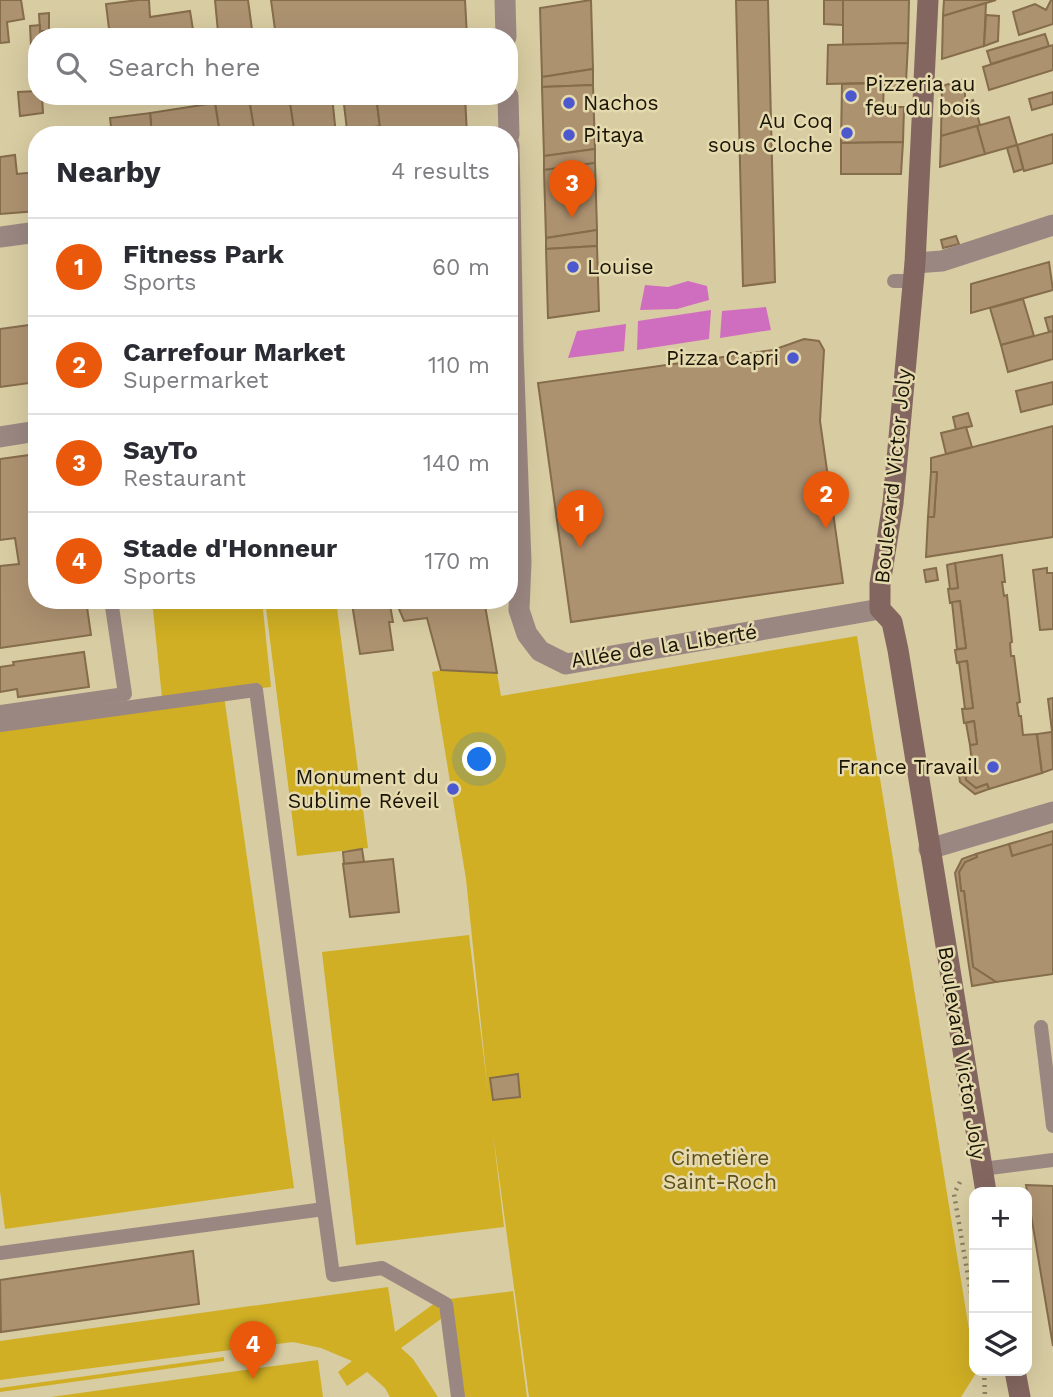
<!DOCTYPE html>
<html lang="en">
<head>
<meta charset="utf-8">
<style>
	:root { --surface:#fff; --page:#f2f2f3; --text:#2b2b33; --muted:#7c7c81; --line:#e1e1e2; --accent:#ea580c }
	body { margin:0; font-family:"Work Sans",sans-serif; background:var(--page); color:var(--text) }
	.controls { position:absolute; right:21px; bottom:21px; display:grid; overflow:hidden; border-radius:14px; box-shadow:0 7px 28px #0002 }
	.controls button { width:63px; height:63px; display:grid; place-items:center; padding:0; border:0; border-bottom:2px solid var(--line); background:var(--surface); color:var(--text); font:35px sans-serif }
	.you { position:absolute; left:480px; top:760px; width:24px; height:24px; margin:-18px; border:5px solid #fff; border-radius:50%; background:#1a73e8; box-shadow:0 0 0 10px #1a73e833 }
	.badge { display:grid; place-items:center; width:46px; height:46px; border-radius:50%; background:var(--accent); color:#fff; font-size:23px; font-weight:700 }
	.pin { position:absolute; translate:-50% -58px; filter:drop-shadow(0 2px 4px #0008) }
	.pin::after { content:''; position:absolute; top:37px; width:24px; height:21px; background:inherit; clip-path:polygon(0 0,100% 0,50% 100%) }
	.list { margin:0; padding:0; list-style:none }
	h2 { display:flex; justify-content:space-between; align-items:center; height:91px; margin:0; padding:0 28px; font-size:30px }
	h2 small { font-size:23px; font-weight:400; color:var(--muted) }
	.list li { display:grid; grid-template-columns:46px 1fr auto; gap:21px; align-items:center; box-sizing:border-box; height:98px; padding:0 28px; border-top:2px solid var(--line) }
	.list b { display:block; font-size:26px; white-space:nowrap }
	.list p { margin:0; font-size:23px; white-space:nowrap; color:var(--muted) }
	.list em { font-size:23px; font-style:normal; color:var(--muted) }
	.icon { flex:none; width:38px; height:38px; fill:none; stroke:currentColor; stroke-width:2; stroke-linecap:round; stroke-linejoin:round }
	.map { position:relative; flex:none; width:1053px; height:1397px; overflow:hidden }
	.search { position:absolute; background:var(--surface); box-shadow:0 7px 28px #0002; left:28px; top:28px; width:490px; height:77px; display:flex; align-items:center; gap:18px; box-sizing:border-box; padding:0 24px; border-radius:28px; color:var(--muted); font-size:26px }
	.panel { position:absolute; background:var(--surface); box-shadow:0 7px 28px #0002; left:28px; top:126px; width:490px; height:483px; border-radius:28px }
	.map>svg:first-child { display:block }
</style>
</head>
<body>
<div class="map">
<svg width="1053" height="1397" viewBox="0 0 1053 1397">
	<rect width="100%" height="100%" fill="#d8cca2"/>
	<g fill="#d0af24">
		<polygon points="152,600 262,600 271,687 162,698"/>
		<polygon points="265,600 336,600 368,848 297,856"/>
		<polygon points="857,636 976,1373 961,1397 529,1397 493,1133 504,1227 356,1245 322,952 469,935 488,1092 466,879 432,672 441,670 497,673 501,696"/>
		<polygon points="224,696 294,1188 5,1229 0,1191 0,728"/>
		<polygon points="388,1287 395,1332 435,1303 445,1316 401,1348 413,1359 438,1397 390,1397 385,1388 367,1372 347,1386 338,1372 352,1361 321,1348 293,1342 0,1380 0,1341"/>
		<polygon points="513,1291 527,1397 462,1397 449,1299"/>
		<polygon points="224,1357 224,1361 0,1392 0,1388"/>
		<polygon points="318,1360 323,1397 51,1397"/>
	</g>
	<g fill="#cf6ebe">
		<polygon points="688,281 707,286 709,300 677,309 640,310 645,285 668,287"/>
		<polygon points="766,307 771,330 720,338 722,311"/>
		<polygon points="711,310 709,339 637,350 638,321"/>
		<polygon points="626,324 624,351 568,358 577,331"/>
	</g>
	<g fill="#ad9270" stroke="#856c4b" stroke-width="2">
		<polygon points="0,0 21,0 24,19 7,22 9,42 0,43"/>
		<polygon points="139,0 149,0 150,17 190,11 194,36 218,32 215,0 248,0 253,37 110,37 106,4"/>
		<polygon points="271,0 465,0 467,37 276,37"/>
		<polygon points="591,0 593,69 542,77 540,8"/>
		<polygon points="736,0 768,0 775,282 743,286"/>
		<polygon points="824,0 843,0 843,25 824,24"/>
		<polygon points="843,0 909,0 908,43 843,45"/>
		<polygon points="944,0 996,0 943,16"/>
		<polygon points="1051,0 1053,0 1053,24 1019,35 1013,12 1035,4 1046,10"/>
		<polygon points="986,3 984,46 942,59 943,16"/>
		<polygon points="49,13 49,31 40,31 39,14"/>
		<polygon points="986,15 999,16 998,41 984,46"/>
		<polygon points="40,25 40,37 37,37 37,46 31,46 30,26"/>
		<polygon points="1045,34 1049,46 991,64 987,51"/>
		<polygon points="908,43 906,82 827,84 828,45"/>
		<polygon points="1053,45 1053,70 989,90 983,67"/>
		<polygon points="593,69 593,85 542,87 542,77"/>
		<polygon points="965,79 965,103 973,100 980,125 941,136 942,86"/>
		<polygon points="906,82 905,88 884,89 884,83"/>
		<polygon points="884,83 883,107 904,107 903,142 841,143 842,84"/>
		<polygon points="593,85 595,149 544,156 542,87"/>
		<polygon points="37,91 37,96 42,96 43,113 20,116 18,92"/>
		<polygon points="1053,92 1053,104 1032,110 1029,99"/>
		<polygon points="268,96 289,96 295,135 255,135 249,99"/>
		<polygon points="289,96 332,96 336,135 295,135"/>
		<polygon points="343,96 376,96 380,126 368,128 369,135 340,135 340,131 347,130"/>
		<polygon points="376,96 465,96 467,135 381,135"/>
		<polygon points="249,99 255,135 220,135 215,103"/>
		<polygon points="215,103 220,135 152,135 150,113"/>
		<polygon points="150,113 152,135 112,135 110,118"/>
		<polygon points="1009,117 1017,145 985,154 977,126"/>
		<polygon points="977,126 985,154 940,167 941,136"/>
		<polygon points="1053,134 1053,163 1024,171 1017,145"/>
		<polygon points="903,142 901,174 841,174 841,143"/>
		<polygon points="1017,145 1023,169 1014,172 1007,148"/>
		<polygon points="595,149 595,163 544,170 544,156"/>
		<polygon points="15,155 17,174 37,172 37,211 0,214 0,157"/>
		<polygon points="595,163 597,230 546,238 544,170"/>
		<polygon points="597,230 597,246 546,249 546,238"/>
		<polygon points="956,236 959,244 943,248 941,240"/>
		<polygon points="597,246 599,311 548,318 546,249"/>
		<polygon points="1049,262 1053,290 971,313 971,284"/>
		<polygon points="1023,299 1034,336 1001,345 990,308"/>
		<polygon points="1053,316 1053,331 1049,332 1045,318"/>
		<polygon points="37,324 37,382 0,387 0,329"/>
		<polygon points="1053,331 1053,359 1008,372 1001,345"/>
		<polygon points="804,339 819,341 824,350 820,421 843,583 571,622 538,383 773,350"/>
		<polygon points="1053,382 1053,404 1021,412 1016,391"/>
		<polygon points="968,413 972,426 956,430 953,417"/>
		<polygon points="1053,426 1053,537 926,557 928,517 934,517 937,472 931,472 931,458"/>
		<polygon points="966,427 972,447 946,454 941,433"/>
		<polygon points="37,454 37,600 86,600 91,635 0,648 0,566 19,564 15,538 0,540 0,459"/>
		<polygon points="931,472 937,472 934,517 928,517"/>
		<polygon points="1002,555 1005,582 1002,582 1004,596 1007,595 1012,642 1010,643 1011,656 1014,656 1020,702 1017,703 1019,716 1021,716 1023,735 1037,734 1042,773 989,789 987,784 976,788 966,780 964,765 972,764 970,745 977,744 974,721 964,723 962,709 973,708 967,661 957,663 955,650 966,648 960,601 950,603 948,589 958,588 955,563"/>
		<polygon points="955,563 958,588 950,589 947,565"/>
		<polygon points="936,568 938,580 926,582 924,570"/>
		<polygon points="1047,568 1047,573 1053,573 1053,629 1040,630 1033,570"/>
		<polygon points="368,600 484,600 497,673 441,670 427,618 404,621 397,604 390,605 393,622 389,622 393,650 360,654 352,604"/>
		<polygon points="960,601 966,648 957,649 952,602"/>
		<polygon points="84,652 89,687 18,697 17,689 0,692 0,667 14,665 13,662"/>
		<polygon points="967,661 973,708 965,709 959,662"/>
		<polygon points="1053,698 1053,739 1048,699"/>
		<polygon points="974,721 977,744 970,745 966,723"/>
		<polygon points="1052,732 1053,769 1042,773 1037,734"/>
		<polygon points="964,765 966,780 976,788 987,784 989,789 975,794 960,782 958,766"/>
		<polygon points="1053,831 1053,844 1012,856 1009,844"/>
		<polygon points="1009,844 1012,856 1053,844 1053,974 996,982 973,967 964,891 961,891 959,872 965,862 977,857 976,854"/>
		<polygon points="362,849 364,862 344,864 343,852"/>
		<polygon points="976,854 977,857 965,862 959,872 961,891 964,891 973,967 996,982 972,986 955,873 962,859"/>
		<polygon points="393,859 399,912 350,917 343,864"/>
		<polygon points="518,1074 520,1097 493,1100 490,1078"/>
		<polygon points="1026,1185 1053,1186 1053,1346"/>
		<polygon points="193,1251 199,1304 1,1332 0,1280"/>
	</g>
	<g fill="none" stroke-linecap="round" stroke-linejoin="round">
		<g stroke="#8a8062" stroke-width="4.5" stroke-dasharray="2 5" stroke-linecap="butt">
			<polyline points="960,1182 954,1194 974,1311"/>
			<polyline points="984,1371 985,1397"/>
		</g>
		<g stroke="#9b8782" stroke-width="14">
			<polyline points="894,281 913,281"/>
			<polyline points="0,712 125,694 111,600"/>
			<polyline points="0,725 256,690 324,1209"/>
			<polyline points="1041,1027 1053,1126"/>
			<polyline points="982,1169 1053,1160"/>
			<polyline points="0,1253 324,1209 333,1275 382,1268 446,1304 458,1397"/>
		</g>
		<g stroke="#9b8782" stroke-width="21">
			<polyline points="505,0 506,37"/>
			<polyline points="508,96 509,135"/>
			<polyline points="509,145 513,349 521,562 519,610 527,634 540,651 566,664 880,609"/>
			<polyline points="0,237 37,232"/>
			<polyline points="915,263 942,261 1053,225"/>
			<polyline points="0,437 37,431"/>
			<polyline points="929,849 1053,812"/>
		</g>
		<g stroke="#83665f" stroke-width="21">
			<polyline points="928,0 915,263 893,503 880,584 880,609 892,622 898,650 986,1192"/>
			<polyline points="1015,1371 1020,1397"/>
		</g>
	</g>
	<g fill="#4c58cd" stroke="#e5d9ae" stroke-width="2.5">
		<circle cx="851" cy="96" r="7"/>
		<circle cx="569" cy="103" r="7"/>
		<circle cx="847" cy="133" r="7"/>
		<circle cx="569" cy="135" r="7"/>
		<circle cx="573" cy="267" r="7"/>
		<circle cx="793" cy="358" r="7"/>
		<circle cx="993" cy="767" r="7"/>
		<circle cx="453" cy="789" r="7"/>
	</g>
	<g text-anchor="middle" stroke-width="5" stroke-linejoin="round" paint-order="stroke">
		<g font-size="21" fill="#191405" stroke="#e5d9ae" text-anchor="start">
			<text x="865" y="91">Pizzeria au<tspan x="865" dy="24">feu du bois</tspan></text>
			<text x="583" y="110">Nachos</text>
			<text x="833" y="128" text-anchor="end">Au Coq<tspan x="833" dy="24">sous Cloche</tspan></text>
			<text x="583" y="142">Pitaya</text>
			<text x="587" y="274">Louise</text>
			<text x="779" y="365" text-anchor="end">Pizza Capri</text>
			<text x="979" y="774" text-anchor="end">France Travail</text>
			<text x="439" y="784" text-anchor="end">Monument du<tspan x="439" dy="24">Sublime Réveil</tspan></text>
		</g>
		<g font-size="21" fill="#191405" stroke="#e5d9ae">
			<text transform="translate(893 476) rotate(-84)" y="7">Boulevard Victor Joly</text>
			<text transform="translate(664 646) rotate(-9)" y="7">Allée de la Liberté</text>
			<text transform="translate(962 1053) rotate(81)" y="7">Boulevard Victor Joly</text>
		</g>
		<g font-size="21" fill="#5f501a" stroke="#e5d9ae">
			<text x="720" y="1165">Cimetière<tspan x="720" dy="24">Saint-Roch</tspan></text>
		</g>
	</g>
</svg>
<div class="controls">
<button>+</button>
<button>−</button>
<button><svg class="icon" aria-label="layers" viewBox="0 0 24 24"><path d="M12 4l9 5-9 5-9-5zM3 14l9 5 9-5"/></svg></button>
</div>
<div class="you"></div>
<div class="pin badge" style="left:580px;top:548px">1</div>
<div class="pin badge" style="left:826px;top:529px">2</div>
<div class="pin badge" style="left:572px;top:218px">3</div>
<div class="pin badge" style="left:253px;top:1379px">4</div>
<div class="search"><svg class="icon" aria-label="search" viewBox="0 0 24 24"><circle cx="10" cy="10" r="6"/><path d="M15 15l6 6"/></svg>Search here</div>
<section class="panel">
<h2>Nearby<small>4 results</small></h2>
<ul class="list">
<li><span class="badge">1</span><div><b>Fitness Park</b><p>Sports</p></div><em>60 m</em></li>
<li><span class="badge">2</span><div><b>Carrefour Market</b><p>Supermarket</p></div><em>110 m</em></li>
<li><span class="badge">3</span><div><b>SayTo</b><p>Restaurant</p></div><em>140 m</em></li>
<li><span class="badge">4</span><div><b>Stade d'Honneur</b><p>Sports</p></div><em>170 m</em></li>
</ul>
</section>
</div>
</body>
</html>
